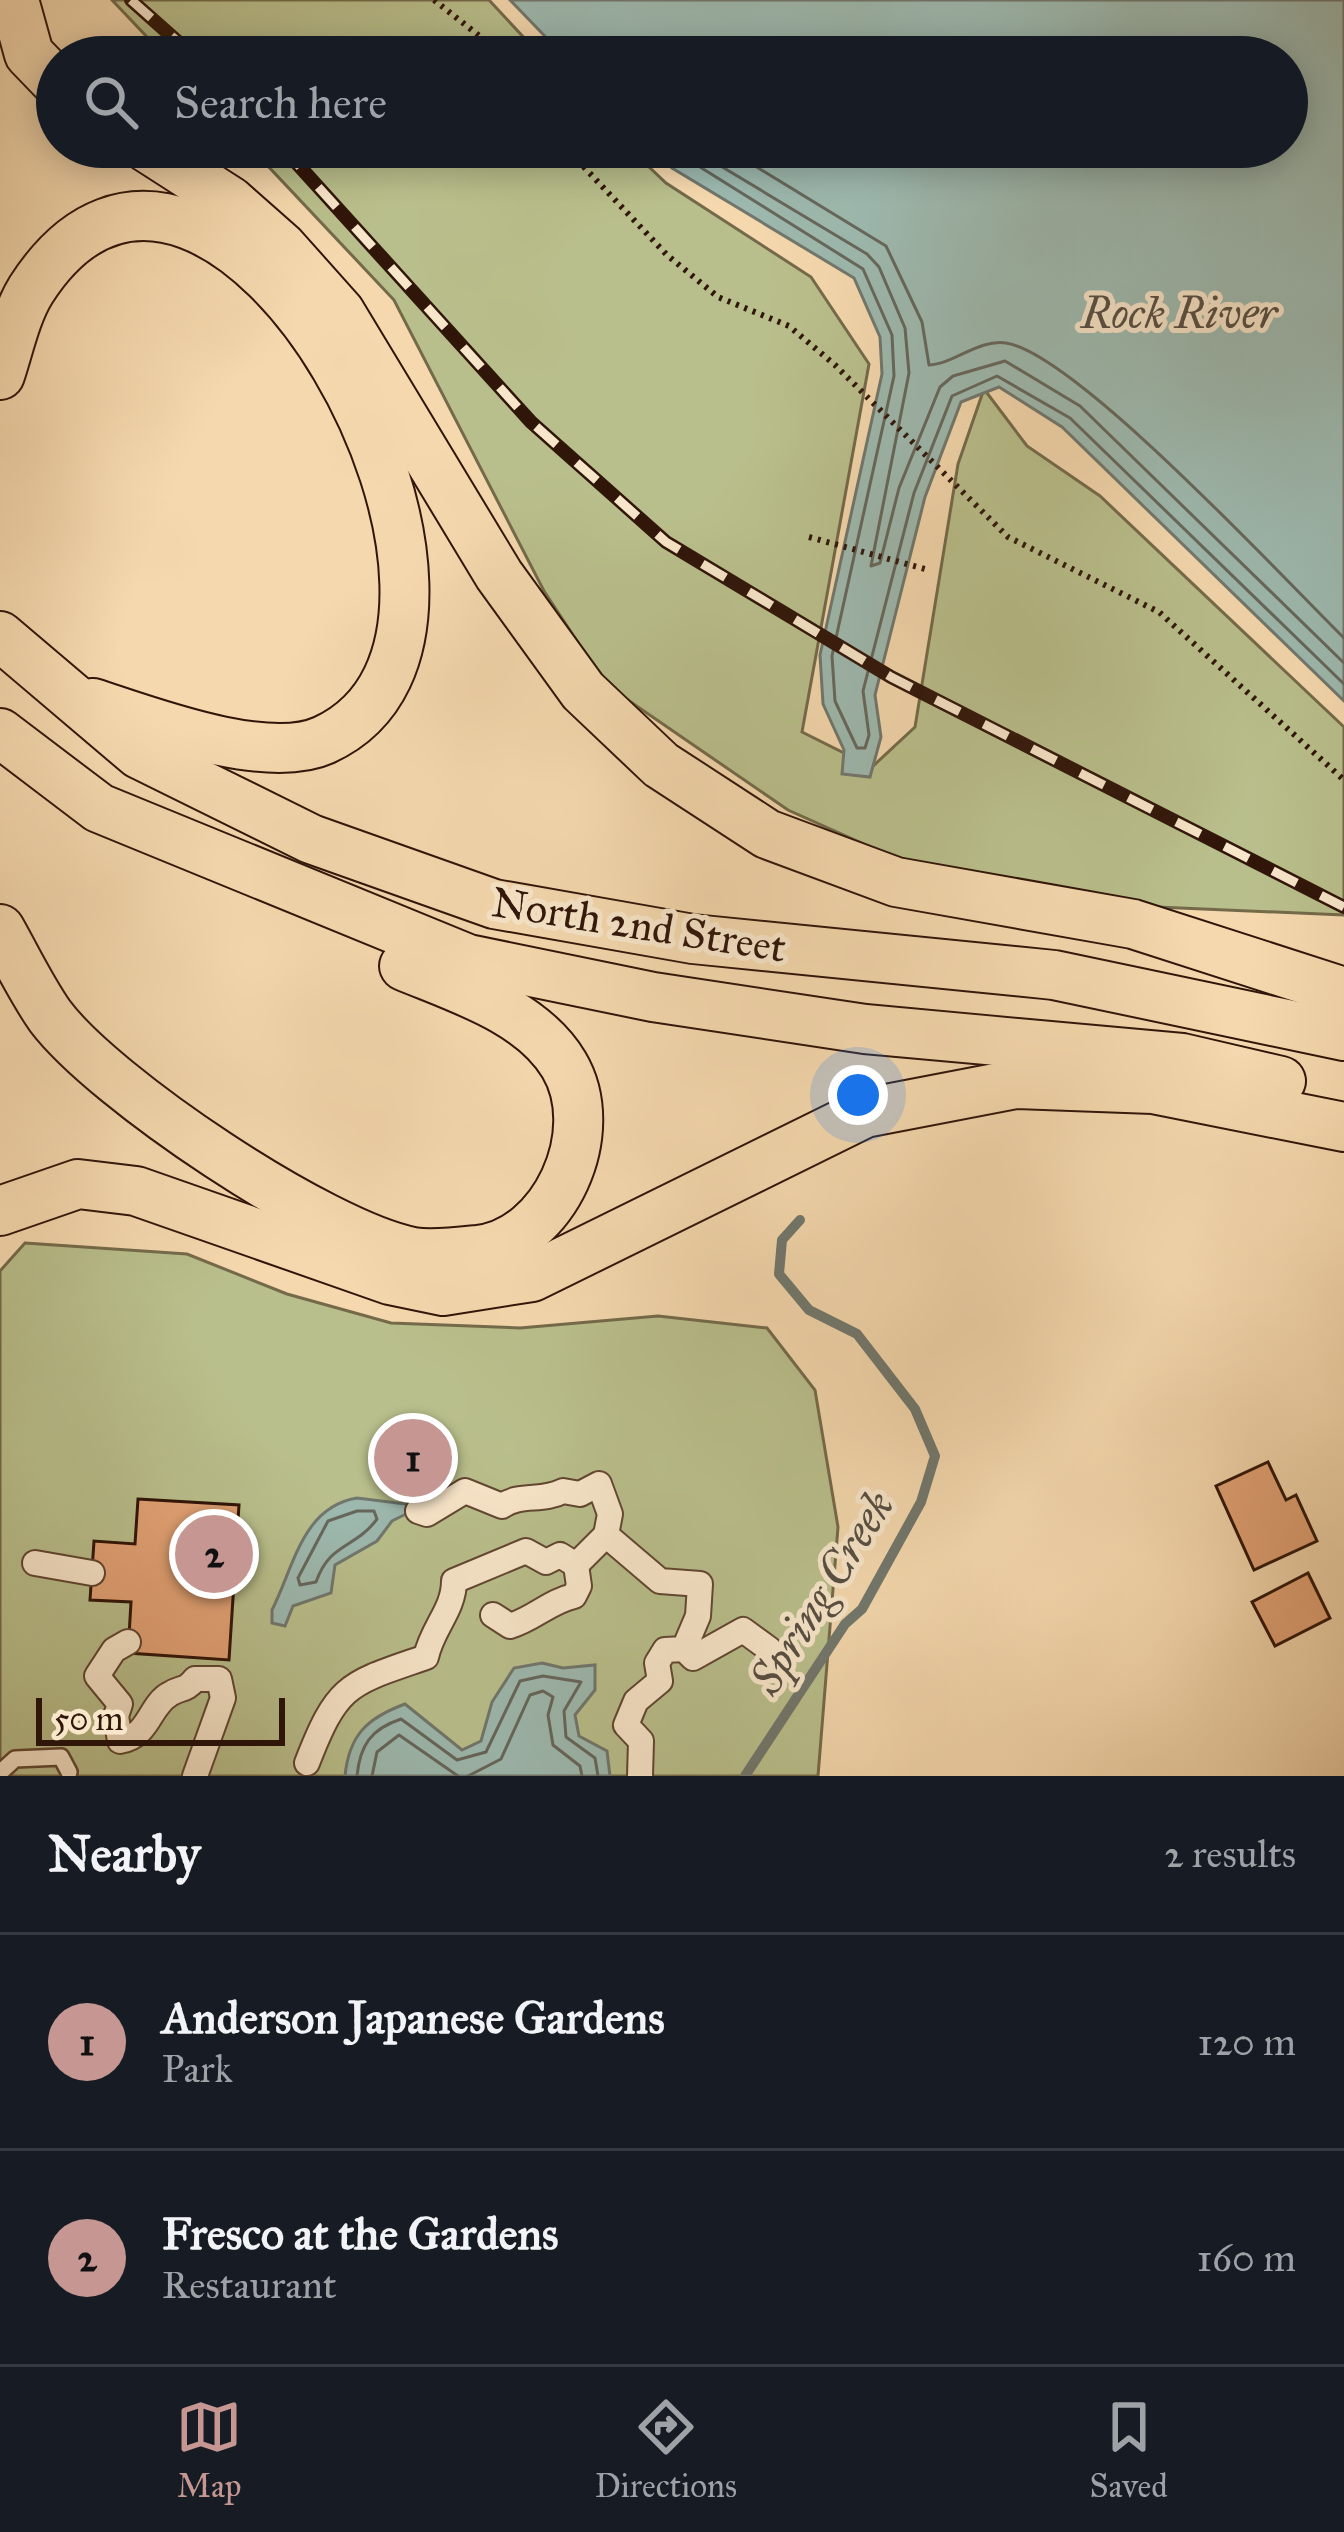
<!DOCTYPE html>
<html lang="en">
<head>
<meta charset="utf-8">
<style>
	:root { --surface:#171b24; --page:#20242c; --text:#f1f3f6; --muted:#9ea1a6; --line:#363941; --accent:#c59692 }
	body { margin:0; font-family:"IM FELL Great Primer",serif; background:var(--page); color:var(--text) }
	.scale { position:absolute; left:36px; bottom:30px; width:249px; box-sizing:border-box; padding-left:12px; border:6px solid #301509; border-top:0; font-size:33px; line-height:42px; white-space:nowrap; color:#301509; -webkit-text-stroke:9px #f8e6ca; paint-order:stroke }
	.you { position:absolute; left:858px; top:1095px; width:42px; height:42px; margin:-30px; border:9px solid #fff; border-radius:50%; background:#1a73e8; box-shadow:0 0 0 18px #1a73e833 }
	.badge { display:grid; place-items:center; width:78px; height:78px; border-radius:50%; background:var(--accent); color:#111; font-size:39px; font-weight:700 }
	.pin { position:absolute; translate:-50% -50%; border:6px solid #fff; box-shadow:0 3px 12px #0006 }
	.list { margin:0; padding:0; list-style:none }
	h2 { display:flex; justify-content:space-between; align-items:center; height:156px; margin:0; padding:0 48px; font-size:51px }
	h2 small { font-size:39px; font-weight:400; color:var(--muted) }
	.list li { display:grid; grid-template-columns:78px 1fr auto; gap:36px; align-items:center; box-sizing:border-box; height:216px; padding:0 48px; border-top:3px solid var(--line) }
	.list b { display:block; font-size:45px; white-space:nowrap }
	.list p { margin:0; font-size:39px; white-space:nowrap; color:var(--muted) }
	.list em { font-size:39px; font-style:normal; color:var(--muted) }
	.icon { flex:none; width:66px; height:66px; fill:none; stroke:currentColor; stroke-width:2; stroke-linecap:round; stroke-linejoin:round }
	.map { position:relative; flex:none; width:1344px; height:1776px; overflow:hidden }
	.search { position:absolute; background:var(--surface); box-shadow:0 6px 30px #0003; left:36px; right:36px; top:36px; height:132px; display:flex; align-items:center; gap:30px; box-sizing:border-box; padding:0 42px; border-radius:66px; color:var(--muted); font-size:45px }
	.sheet { height:588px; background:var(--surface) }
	nav { display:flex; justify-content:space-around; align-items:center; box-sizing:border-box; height:168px; border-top:3px solid var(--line); background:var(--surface); font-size:33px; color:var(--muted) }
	nav a { display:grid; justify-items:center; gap:6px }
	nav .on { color:var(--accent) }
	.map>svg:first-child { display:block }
</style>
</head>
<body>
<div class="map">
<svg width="1344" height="1776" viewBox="0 0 1344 1776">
	<rect width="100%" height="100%" fill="#f5d8ae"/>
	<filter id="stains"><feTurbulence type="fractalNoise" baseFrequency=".00167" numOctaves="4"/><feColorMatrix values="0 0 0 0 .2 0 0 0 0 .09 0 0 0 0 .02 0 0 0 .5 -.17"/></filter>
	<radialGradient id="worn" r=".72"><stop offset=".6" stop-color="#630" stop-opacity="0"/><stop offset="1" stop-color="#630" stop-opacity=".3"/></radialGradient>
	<g fill="#b9bf8c" stroke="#746a4a" stroke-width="3">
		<polygon points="112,0 489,0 542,57 166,57"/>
		<polygon points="250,147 628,147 666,183 811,277 869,364 802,732 872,767 915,727 958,464 984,389 1027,446 1100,496 1344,727 1344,915 1134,906 893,857 788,810 606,685 544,591 394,300"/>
		<polygon points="25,1243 187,1254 287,1294 391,1323 520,1328 658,1316 767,1328 815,1390 838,1527 818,1776 0,1776 0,1271"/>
	</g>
	<g fill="#9db9af" stroke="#71776d" stroke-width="3">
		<polygon points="510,0 1344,0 1344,701 1062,427 999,387 961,402 925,497 875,695 881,737 870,777 842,774 844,750 823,704 820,655 882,374 880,337 854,278 672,168 651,147 1287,147 1287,57 565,57"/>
		<path d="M357,1498L406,1504L408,1513L392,1521L377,1541L335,1565L331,1593L293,1606L285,1626L272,1623V1610C294,1567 302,1507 357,1498Z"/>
		<path d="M542,1663L563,1668L595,1665V1690L575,1715L579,1736L607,1751L610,1776H345C349,1735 367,1718 405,1704L462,1750L481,1741L492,1702L514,1668Z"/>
	</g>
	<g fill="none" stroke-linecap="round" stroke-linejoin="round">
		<g stroke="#66675c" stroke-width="3">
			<polyline points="668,147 863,269 892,335 894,376 832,656 835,701 857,748 865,748 869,735 863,691 914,493 952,396 997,376 1070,418 1344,684"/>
			<polyline points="689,147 867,254 879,267 905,328 909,373 871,566 880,563 899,488 940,387 953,376 1005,361 1080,406 1344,663"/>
			<path d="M724,147L886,246L922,322L929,365C954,364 978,339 1006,343C1076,354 1284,579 1344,638"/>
			<path d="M357,1511H374L377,1519C355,1549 330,1542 316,1582L300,1585L298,1578L328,1521Z"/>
			<path d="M357,1776C360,1745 371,1729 401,1719L457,1760L486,1752L520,1681L543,1676L581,1682L564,1711L566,1737L595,1758L598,1776"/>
			<polyline points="372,1776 377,1752 399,1735 458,1776"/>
			<polyline points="468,1776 501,1759 530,1695 543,1691 553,1697 548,1715 553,1745 580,1766 582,1776"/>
		</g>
		<polyline stroke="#71776d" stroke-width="10" points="745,1776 845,1624 862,1609 921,1502 935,1456 915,1409 857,1334 809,1310 779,1274 782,1240 800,1220"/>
	</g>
	<g fill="#e3a376" stroke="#301509" stroke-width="3">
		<polygon points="1268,1462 1286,1500 1296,1495 1317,1541 1254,1570 1216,1486"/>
		<polygon points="138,1499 239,1505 229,1660 128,1653 131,1602 90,1600 94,1541 135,1544"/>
		<polygon points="1308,1573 1330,1618 1275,1646 1252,1602"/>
	</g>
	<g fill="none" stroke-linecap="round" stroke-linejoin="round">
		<g stroke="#614632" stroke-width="20">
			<polyline id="service" points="3,1770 15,1759 61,1757 69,1772"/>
		</g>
		<g stroke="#614632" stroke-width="28">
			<g id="pedestrian">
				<path d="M418,1511L427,1514L465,1491L502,1506C520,1493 543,1502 563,1491L580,1494L599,1484L610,1514L606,1535"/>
				<polyline points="35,1563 92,1573"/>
				<path d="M493,1615L510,1626C534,1619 550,1601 574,1596L579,1586L576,1565"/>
				<path d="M128,1642L114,1650L97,1676L120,1704L116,1716L120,1741C150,1736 149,1705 170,1694C181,1687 186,1691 195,1679H219L223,1698L195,1776"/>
				<polyline points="684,1649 693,1658 743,1630 769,1649"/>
				<path d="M307,1763C338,1683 348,1684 426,1657C432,1628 454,1610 454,1581L526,1551L546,1562L560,1555L576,1565L606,1535L660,1581L700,1584L698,1616L684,1649L665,1650L657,1663L660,1681L636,1701L626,1725L641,1741L640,1776"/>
			</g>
		</g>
		<g stroke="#301509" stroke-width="52">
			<g id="primary">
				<polyline points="14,0 29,54 57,83"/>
				<polyline points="146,147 230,201 282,247 340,312 499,575 583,691 661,765 767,834 896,882 1133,924 1344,992"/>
				<path d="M0,375C9,348 16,314 31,290C214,4 562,631 324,740C267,766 151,722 93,703"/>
				<polyline points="0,636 139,754 311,839 494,904 693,939 1054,975 1344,1036"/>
				<polyline points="0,733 99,808 468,959 653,997 865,1029 1182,1058 1281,1081"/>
				<path d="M0,929C16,957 31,989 50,1016C105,1089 323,1235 413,1252C431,1255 458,1252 477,1250C555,1242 604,1132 564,1065C532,1011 459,989 404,966"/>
				<polyline points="0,1211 78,1184 136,1191 390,1280 443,1291 532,1277 865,1113 1016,1084 1153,1089 1344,1127"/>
			</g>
		</g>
		<g stroke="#301509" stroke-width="6" stroke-dasharray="3 6" stroke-linecap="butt">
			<polyline points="434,0 506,57"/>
			<polyline points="565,147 667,255 718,297 789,326 835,365 1008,537 1159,612 1344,780"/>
			<polyline points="809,537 925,569"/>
		</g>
		<use href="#service" stroke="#f8e6ca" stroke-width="15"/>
		<use href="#pedestrian" stroke="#f8e6ca" stroke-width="24"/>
		<use href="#primary" stroke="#f5d8ae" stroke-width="48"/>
		<g stroke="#301509" stroke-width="14">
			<g id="rail">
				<polyline points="131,0 195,57"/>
				<polyline points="282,147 531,422 666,542 891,677 1344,907"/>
			</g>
		</g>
		<use href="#rail" stroke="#f8e6ca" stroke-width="9" stroke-dasharray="27" stroke-linecap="butt"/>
	</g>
	<g text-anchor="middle" stroke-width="10" stroke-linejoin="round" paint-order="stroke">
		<g font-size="42" fill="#301509" stroke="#f8e6ca">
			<text transform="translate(639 924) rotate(9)" y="15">North 2nd Street</text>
		</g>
		<g font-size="45" font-style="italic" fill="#564e43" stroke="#f8e6ca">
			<text x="1179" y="328">Rock River</text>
			<text transform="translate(821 1592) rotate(-58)" y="16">Spring Creek</text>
		</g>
	</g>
	<rect width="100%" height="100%" filter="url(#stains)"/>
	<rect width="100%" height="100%" fill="url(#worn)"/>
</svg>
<div class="scale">50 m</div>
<div class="you"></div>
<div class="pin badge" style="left:413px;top:1458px">1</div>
<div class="pin badge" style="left:214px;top:1554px">2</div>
<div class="search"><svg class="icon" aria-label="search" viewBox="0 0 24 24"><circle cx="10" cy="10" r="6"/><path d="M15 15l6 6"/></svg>Search here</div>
</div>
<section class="sheet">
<h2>Nearby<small>2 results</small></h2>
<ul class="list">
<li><span class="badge">1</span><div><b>Anderson Japanese Gardens</b><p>Park</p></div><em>120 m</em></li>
<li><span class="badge">2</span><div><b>Fresco at the Gardens</b><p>Restaurant</p></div><em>160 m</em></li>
</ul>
</section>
<nav>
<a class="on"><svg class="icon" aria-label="map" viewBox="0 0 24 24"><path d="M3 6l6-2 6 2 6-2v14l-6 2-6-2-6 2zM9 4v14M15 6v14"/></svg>Map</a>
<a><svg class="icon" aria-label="directions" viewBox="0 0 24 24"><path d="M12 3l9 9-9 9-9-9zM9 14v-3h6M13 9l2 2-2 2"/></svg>Directions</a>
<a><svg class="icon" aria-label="saved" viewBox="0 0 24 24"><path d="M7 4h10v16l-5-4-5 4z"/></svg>Saved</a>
</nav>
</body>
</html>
